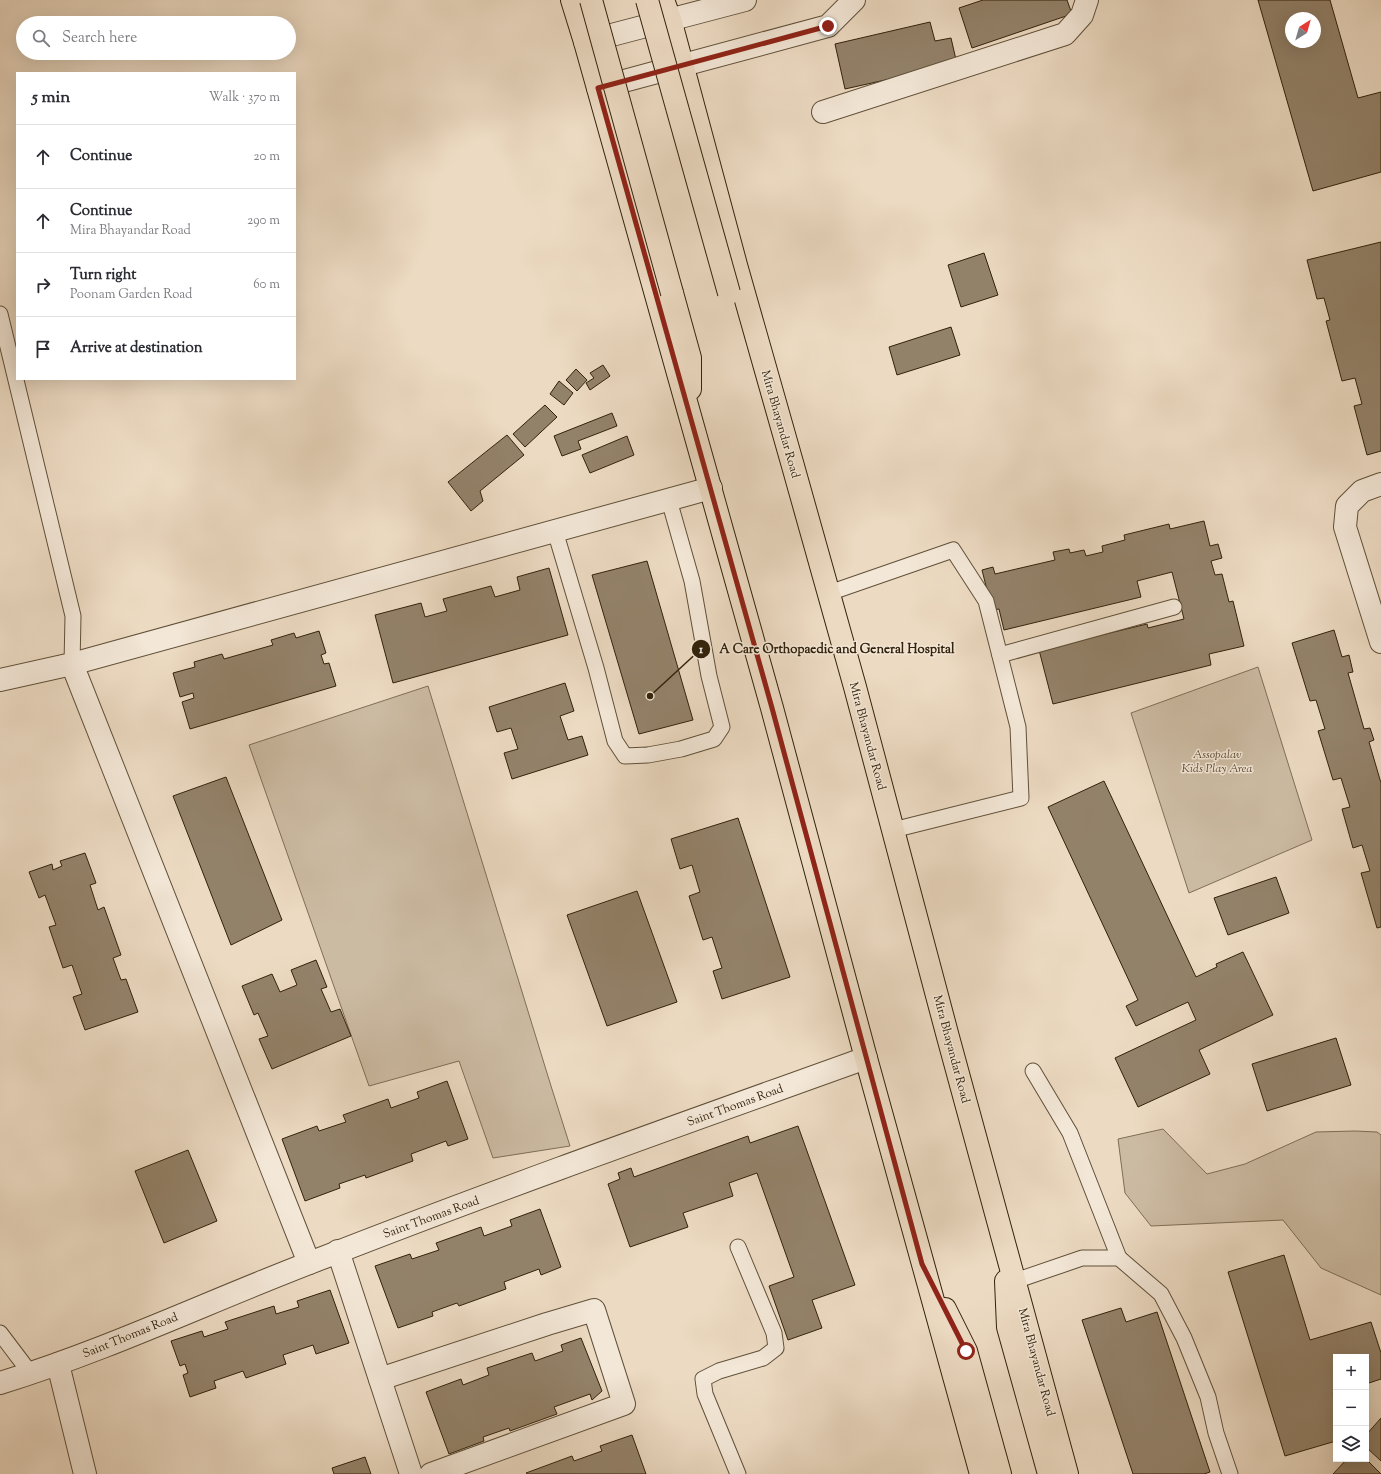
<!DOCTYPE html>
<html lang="en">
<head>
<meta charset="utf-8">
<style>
	:root { --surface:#fff; --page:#f7f7f7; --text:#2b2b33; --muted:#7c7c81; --line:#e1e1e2 }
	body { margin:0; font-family:"Sorts Mill Goudy",serif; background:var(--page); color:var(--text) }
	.controls { position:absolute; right:12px; bottom:12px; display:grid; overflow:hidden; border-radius:0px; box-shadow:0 4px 16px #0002 }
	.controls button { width:36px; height:36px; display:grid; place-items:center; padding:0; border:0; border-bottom:1px solid var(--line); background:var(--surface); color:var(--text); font:20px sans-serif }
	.compass { position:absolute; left:1285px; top:12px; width:36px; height:36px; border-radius:50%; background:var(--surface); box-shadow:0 4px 16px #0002; rotate:37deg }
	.stop { position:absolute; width:12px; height:12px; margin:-9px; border:3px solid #8f2418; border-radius:50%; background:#fff }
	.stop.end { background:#8f2418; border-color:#fff; box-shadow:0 1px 4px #0008 }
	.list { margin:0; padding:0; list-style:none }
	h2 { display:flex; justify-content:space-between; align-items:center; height:52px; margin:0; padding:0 16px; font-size:17px }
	h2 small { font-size:13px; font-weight:400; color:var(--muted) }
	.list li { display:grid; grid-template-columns:26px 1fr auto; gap:12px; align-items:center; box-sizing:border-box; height:64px; padding:0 16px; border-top:1px solid var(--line) }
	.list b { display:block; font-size:15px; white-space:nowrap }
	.list p { margin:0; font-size:13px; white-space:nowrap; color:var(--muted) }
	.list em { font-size:13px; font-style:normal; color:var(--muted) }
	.icon { flex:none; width:22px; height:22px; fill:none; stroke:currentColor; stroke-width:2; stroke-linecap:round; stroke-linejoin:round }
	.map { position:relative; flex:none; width:1381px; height:1474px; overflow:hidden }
	.search { position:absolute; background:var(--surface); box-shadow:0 4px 16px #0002; left:16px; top:16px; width:280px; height:44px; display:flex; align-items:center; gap:10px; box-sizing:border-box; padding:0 14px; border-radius:22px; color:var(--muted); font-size:15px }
	.panel { position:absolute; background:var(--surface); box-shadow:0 4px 16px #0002; left:16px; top:72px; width:280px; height:308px; border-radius:0px }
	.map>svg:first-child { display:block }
</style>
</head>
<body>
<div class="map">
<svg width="1381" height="1474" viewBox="0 0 1381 1474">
	<rect width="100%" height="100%" fill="#ecdac2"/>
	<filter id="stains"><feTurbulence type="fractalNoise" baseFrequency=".005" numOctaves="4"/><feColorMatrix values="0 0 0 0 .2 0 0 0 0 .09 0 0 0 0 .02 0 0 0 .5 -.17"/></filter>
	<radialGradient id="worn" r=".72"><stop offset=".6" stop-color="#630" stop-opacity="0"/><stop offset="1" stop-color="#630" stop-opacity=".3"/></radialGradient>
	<g fill="#ccbba3" stroke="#7f6e57">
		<polygon points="1258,667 1312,840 1189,893 1131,713"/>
		<polygon points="428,686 551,1086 570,1146 493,1158 459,1061 369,1086 249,745"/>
		<polygon points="1163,1129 1207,1174 1245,1164 1316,1132 1355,1131 1377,1132 1381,1135 1381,1295 1321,1268 1283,1220 1151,1226 1125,1193 1118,1139"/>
	</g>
	<g fill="#93826a" stroke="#32220b" fill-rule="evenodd">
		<polygon points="983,0 1067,0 1072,14 972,48 959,8"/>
		<path d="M1258,0H1330L1358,98L1381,92V172L1313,191ZM1291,18H1315V42H1291Z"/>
		<polygon points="930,22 935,41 951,38 957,64 845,89 835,44"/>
		<polygon points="1381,242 1381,451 1367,455 1354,406 1362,404 1355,378 1342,381 1326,321 1330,320 1324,298 1317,299 1307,260"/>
		<polygon points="984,253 998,295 961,307 948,265"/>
		<polygon points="951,327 960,355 897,375 889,347"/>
		<polygon points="603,365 610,376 590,390 586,383 594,378 590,373"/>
		<polygon points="576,369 587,380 577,391 566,380"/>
		<polygon points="559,381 573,393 564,405 550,394"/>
		<polygon points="545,405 557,417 525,447 513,434"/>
		<polygon points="612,413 617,426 578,441 581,449 562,456 554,436"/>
		<polygon points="507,435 524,455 480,491 483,501 471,511 448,482"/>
		<polygon points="627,436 634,455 590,473 582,455"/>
		<polygon points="1204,521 1210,546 1218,544 1222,558 1211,561 1215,575 1222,574 1229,602 1233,601 1244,646 1209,654 1211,665 1053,704 1039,650 1147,624 1148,628 1184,619 1172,572 1137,581 1141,597 1004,630 999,609 992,610 982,570 993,567 995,574 1055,560 1053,552 1069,549 1070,553 1084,550 1086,556 1103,552 1102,546 1125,540 1124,535 1169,524 1170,529"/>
		<polygon points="647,561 693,720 639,734 592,575"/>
		<polygon points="549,568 568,635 393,683 375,615 421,603 425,617 447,611 443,599 491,586 495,597 520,590 517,577"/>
		<polygon points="1334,630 1342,657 1349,655 1353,672 1348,673 1364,729 1370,728 1374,740 1369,742 1381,783 1381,927 1377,928 1361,873 1370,871 1362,845 1353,848 1342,809 1350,807 1341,778 1333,780 1318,731 1325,729 1316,700 1310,701 1292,643"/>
		<polygon points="319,631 326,653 321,655 324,664 329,663 336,686 190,729 182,702 194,698 193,693 180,697 173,673 195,667 194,662 222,654 224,659 273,645 271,640 294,633 296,638"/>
		<polygon points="565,683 574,711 560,716 568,740 582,736 588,755 512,779 504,753 518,749 511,728 497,732 489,707"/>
		<polygon points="226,777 282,920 231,945 173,796"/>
		<polygon points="1104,781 1196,977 1217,967 1216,964 1243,952 1273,1015 1199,1050 1210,1074 1138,1107 1115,1058 1196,1020 1188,1002 1136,1026 1126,1006 1138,1000 1048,807"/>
		<polygon points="738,818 790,977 722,999 713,971 722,968 712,937 703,940 689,896 700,892 692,865 680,869 671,839"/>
		<polygon points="85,853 96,883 90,885 98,910 104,907 121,955 113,958 121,980 126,979 138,1012 85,1030 73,997 82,994 72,965 63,968 49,927 56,925 45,895 39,898 29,872 52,864 53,870 62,866 60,861"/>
		<polygon points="1276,877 1289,913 1228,935 1214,898"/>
		<polygon points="637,891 677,1002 607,1026 567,915"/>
		<polygon points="316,960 327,987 321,989 331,1012 340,1009 351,1036 272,1069 259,1039 268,1036 258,1013 254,1015 242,986 272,974 280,992 297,985 291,970"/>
		<polygon points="1336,1038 1351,1085 1267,1111 1252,1064"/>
		<polygon points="447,1081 468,1139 448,1146 446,1141 411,1154 413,1161 366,1178 365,1175 339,1184 340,1188 305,1201 282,1139 317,1126 319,1131 346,1122 343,1115 388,1099 391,1108 419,1098 417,1092"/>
		<polygon points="798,1126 855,1285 812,1300 822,1328 788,1340 769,1286 794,1277 757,1173 729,1183 733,1196 683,1213 688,1227 630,1247 608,1184 620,1179 618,1173 631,1168 634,1177 748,1136 750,1143"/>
		<polygon points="188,1150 217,1221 164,1243 135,1171"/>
		<polygon points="540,1209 561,1267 541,1275 539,1269 504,1282 506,1289 459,1306 457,1303 432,1312 433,1316 398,1328 375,1266 410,1254 412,1259 439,1250 436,1243 481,1227 484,1236 512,1226 510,1220"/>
		<polygon points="1284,1255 1310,1340 1371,1322 1381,1353 1381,1379 1366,1384 1366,1357 1336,1357 1336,1393 1333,1393 1336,1401 1336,1441 1285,1456 1228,1272"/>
		<polygon points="330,1290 349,1343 316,1354 313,1345 283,1355 286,1364 246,1378 243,1371 214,1381 216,1388 190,1397 183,1375 188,1373 185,1364 180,1366 171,1341 202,1331 204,1337 228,1329 225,1322 274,1306 276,1314 299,1307 297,1301"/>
		<polygon points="1121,1308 1126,1322 1157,1312 1210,1472 1204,1474 1133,1474 1082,1320"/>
		<polygon points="581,1338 602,1391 592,1400 590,1394 554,1407 557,1414 510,1431 509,1428 483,1437 484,1441 449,1454 426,1392 461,1379 463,1385 489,1375 487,1368 532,1353 535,1361 563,1351 561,1345"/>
		<polygon points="1381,1418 1381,1461 1366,1447 1366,1435"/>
		<polygon points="632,1435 646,1474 527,1474 526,1473 572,1456 574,1461 602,1451 600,1446"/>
		<polygon points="365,1457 371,1474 334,1474 332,1468"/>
		<polygon points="1347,1459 1366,1459 1381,1474 1333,1474"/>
	</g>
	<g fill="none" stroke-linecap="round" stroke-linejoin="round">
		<g stroke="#605039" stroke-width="17">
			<g id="service">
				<polyline points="0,314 73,616 72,664"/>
				<polyline points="555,531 596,668 615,741 625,756 648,755 681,749 714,739 722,727 709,676 692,581 669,500"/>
				<polyline points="829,593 953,550 986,601 1018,727 1021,798 893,830"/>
				<polyline points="1000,655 1174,607"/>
				<polyline points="1033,1071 1070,1133 1119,1258"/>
				<polyline points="738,1247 774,1333 776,1348 763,1358 719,1371 703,1379 705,1394 738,1474"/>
				<polyline points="1015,1281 1082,1258 1119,1258 1161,1294 1184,1338 1208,1397 1216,1433 1230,1474"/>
				<polyline points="0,1333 31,1374"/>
			</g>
		</g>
		<g stroke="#605039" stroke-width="24">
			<g id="minor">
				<polyline points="823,112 1065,34 1082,15 1087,0"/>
				<polyline points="1381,484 1362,491 1347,506 1345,527 1381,642"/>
				<polyline points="72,664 309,1263"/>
				<polyline points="338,1251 411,1474"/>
				<polyline points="58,1364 85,1474"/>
				<polyline points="380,1379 547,1324 594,1310 624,1404 431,1474"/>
			</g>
		</g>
		<g stroke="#605039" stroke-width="24">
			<g id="tertiary">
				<polyline points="585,42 745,0"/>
				<polyline points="598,88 828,26 854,0"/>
				<polyline points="0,680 72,664 711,488"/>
				<path d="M0,1383C111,1349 216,1298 325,1257C504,1187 685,1123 866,1058"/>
			</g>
		</g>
		<g stroke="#32220b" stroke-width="24">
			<g id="primary">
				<polyline points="572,0 585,42 772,708 866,1058 981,1474"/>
				<polyline points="663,0 670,19 736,265 793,466 855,687 948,1037 1067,1474"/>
				<polyline points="672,293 690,358 690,389"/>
				<polyline points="1006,1281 1008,1327 1049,1474"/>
				<polyline points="945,1309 966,1351 1000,1474"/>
			</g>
		</g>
		<use href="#service" stroke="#f3e7d7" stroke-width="15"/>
		<use href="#minor" stroke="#f3e7d7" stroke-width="22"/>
		<use href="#tertiary" stroke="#f3e7d7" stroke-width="22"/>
		<use href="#primary" stroke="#ecdac2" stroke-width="22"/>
		<g stroke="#32220b" stroke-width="24" stroke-linecap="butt">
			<g id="primary-bridge">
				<polyline points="591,0 672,293"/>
				<polyline points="647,0 729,293"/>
			</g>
		</g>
		<use href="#primary-bridge" stroke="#ecdac2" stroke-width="22"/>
	</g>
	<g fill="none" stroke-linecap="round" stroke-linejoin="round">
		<polyline stroke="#8f2418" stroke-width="5" points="828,26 598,88 772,708 922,1264 966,1351"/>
	</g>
	<g text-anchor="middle" stroke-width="3" stroke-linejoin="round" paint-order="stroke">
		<g font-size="12" fill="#32220b" stroke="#f3e7d7">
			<text transform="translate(781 424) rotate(74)" y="4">Mira Bhayandar Road</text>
			<text transform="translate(868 736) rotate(75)" y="4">Mira Bhayandar Road</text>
			<text transform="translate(952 1049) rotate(75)" y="4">Mira Bhayandar Road</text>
			<text transform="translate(735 1105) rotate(-20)" y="4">Saint Thomas Road</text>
			<text transform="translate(431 1217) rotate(-20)" y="4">Saint Thomas Road</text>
			<text transform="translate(130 1335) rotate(-22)" y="4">Saint Thomas Road</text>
			<text transform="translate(1037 1362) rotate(75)" y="4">Mira Bhayandar Road</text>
		</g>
		<g font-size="12" font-style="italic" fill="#584831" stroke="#f3e7d7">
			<text x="1217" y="758">Assopalav<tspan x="1217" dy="14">Kids Play Area</tspan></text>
		</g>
	</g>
	<path fill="none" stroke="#32220b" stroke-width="1.5" d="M650 696L701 649"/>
	<g fill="#32220b" stroke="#f3e7d7" stroke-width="1.5">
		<circle cx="650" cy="696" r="4"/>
		<circle cx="701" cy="649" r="10"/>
	</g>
	<g font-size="12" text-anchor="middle" font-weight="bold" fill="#fff">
		<text x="701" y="653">1</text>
	</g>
	<g font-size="13" text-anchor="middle" font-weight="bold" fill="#32220b" stroke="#f3e7d7" stroke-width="3" stroke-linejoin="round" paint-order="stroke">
		<text x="837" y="653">A Care Orthopaedic and General Hospital</text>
	</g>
	<rect width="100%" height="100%" filter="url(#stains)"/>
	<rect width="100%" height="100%" fill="url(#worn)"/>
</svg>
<div class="controls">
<button>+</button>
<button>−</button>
<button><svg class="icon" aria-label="layers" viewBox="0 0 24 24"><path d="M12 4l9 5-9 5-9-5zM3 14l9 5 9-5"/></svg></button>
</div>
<svg class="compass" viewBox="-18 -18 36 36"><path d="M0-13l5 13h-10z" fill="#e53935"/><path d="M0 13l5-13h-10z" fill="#7c7c81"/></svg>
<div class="stop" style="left:966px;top:1351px"></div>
<div class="stop end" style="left:828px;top:26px"></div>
<div class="search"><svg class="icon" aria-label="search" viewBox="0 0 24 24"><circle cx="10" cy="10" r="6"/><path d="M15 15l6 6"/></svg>Search here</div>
<section class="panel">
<h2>5 min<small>Walk · 370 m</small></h2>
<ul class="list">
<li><svg class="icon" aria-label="ahead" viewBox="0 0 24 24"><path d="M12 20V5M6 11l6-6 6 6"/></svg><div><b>Continue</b></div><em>20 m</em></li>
<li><svg class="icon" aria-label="ahead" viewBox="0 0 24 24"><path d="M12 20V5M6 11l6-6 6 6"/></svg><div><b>Continue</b><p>Mira Bhayandar Road</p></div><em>290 m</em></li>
<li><svg class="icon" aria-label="right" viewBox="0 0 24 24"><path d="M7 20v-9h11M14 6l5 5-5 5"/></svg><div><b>Turn right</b><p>Poonam Garden Road</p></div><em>60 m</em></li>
<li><svg class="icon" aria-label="arrive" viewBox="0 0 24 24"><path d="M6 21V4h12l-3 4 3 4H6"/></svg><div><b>Arrive at destination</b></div></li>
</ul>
</section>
</div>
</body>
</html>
